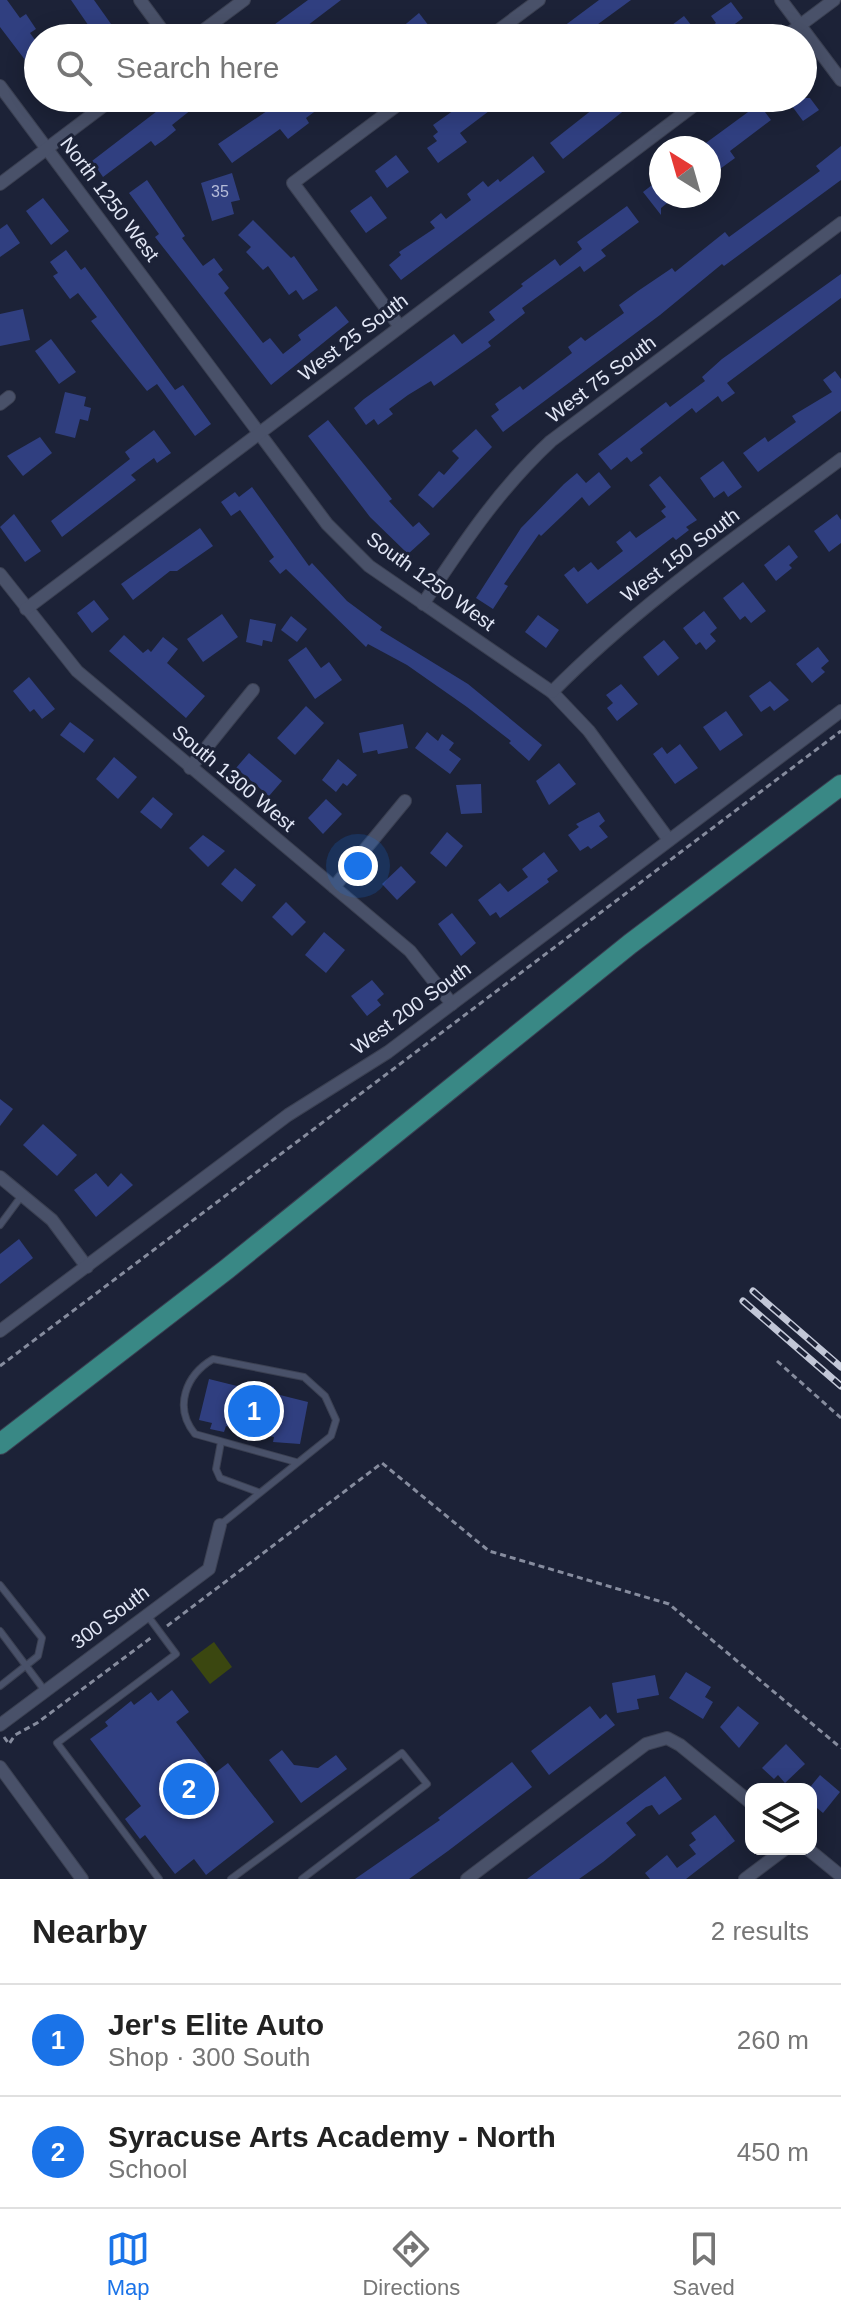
<!DOCTYPE html>
<html lang="en">
<head>
<meta charset="utf-8">
<style>
	:root { --surface:#fff; --page:#f2f2f2; --text:#222; --muted:#767676; --line:#e0e0e0; --accent:#1a73e8 }
	body { margin:0; font-family:Arial,sans-serif; background:var(--page); color:var(--text) }
	.controls { position:absolute; right:24px; bottom:24px; display:grid; overflow:hidden; border-radius:16px; box-shadow:0 4px 20px #0003 }
	.controls button { width:72px; height:72px; display:grid; place-items:center; padding:0; border:0; border-bottom:2px solid var(--line); background:var(--surface); color:var(--text); font:40px sans-serif }
	.compass { position:absolute; left:649px; top:136px; width:72px; height:72px; border-radius:50%; background:var(--surface); box-shadow:0 4px 20px #0003; rotate:323deg }
	.you { position:absolute; left:358px; top:866px; width:28px; height:28px; margin:-20px; border:6px solid #fff; border-radius:50%; background:#1a73e8; box-shadow:0 0 0 12px #1a73e833 }
	.badge { display:grid; place-items:center; width:52px; height:52px; border-radius:50%; background:var(--accent); color:#fff; font-size:26px; font-weight:700 }
	.pin { position:absolute; translate:-50% -50%; border:4px solid #fff; box-shadow:0 2px 8px #0006 }
	.list { margin:0; padding:0; list-style:none }
	h2 { display:flex; justify-content:space-between; align-items:center; height:104px; margin:0; padding:0 32px; font-size:34px }
	h2 small { font-size:26px; font-weight:400; color:var(--muted) }
	.list li { display:grid; grid-template-columns:52px 1fr auto; gap:24px; align-items:center; box-sizing:border-box; height:112px; padding:0 32px; border-top:2px solid var(--line) }
	.list b { display:block; font-size:30px; white-space:nowrap }
	.list p { margin:0; font-size:26px; white-space:nowrap; color:var(--muted) }
	.list em { font-size:26px; font-style:normal; color:var(--muted) }
	.icon { flex:none; width:44px; height:44px; fill:none; stroke:currentColor; stroke-width:2; stroke-linecap:round; stroke-linejoin:round }
	.map { position:relative; flex:none; width:841px; height:1879px; overflow:hidden }
	.search { position:absolute; background:var(--surface); box-shadow:0 4px 20px #0003; left:24px; right:24px; top:24px; height:88px; display:flex; align-items:center; gap:20px; box-sizing:border-box; padding:0 28px; border-radius:44px; color:var(--muted); font-size:30px }
	.sheet { height:328px; background:var(--surface) }
	nav { display:flex; justify-content:space-around; align-items:center; box-sizing:border-box; height:112px; border-top:2px solid var(--line); background:var(--surface); font-size:22px; color:var(--muted) }
	nav a { display:grid; justify-items:center; gap:4px }
	nav .on { color:var(--accent) }
	.map>svg:first-child { display:block }
</style>
</head>
<body>
<div class="map">
<svg width="841" height="1879" viewBox="0 0 841 1879">
	<rect width="100%" height="100%" fill="#1c2237"/>
	<polygon fill="#3b4710" points="214,1642 232,1667 210,1684 191,1659"/>
	<g fill="#303f80">
		<polygon points="0,0 7,0 20,18 26,14 36,29 30,33 38,44 38,77 0,27"/>
		<polygon points="71,0 94,0 121,38 97,38"/>
		<polygon points="308,0 341,0 291,38 256,38"/>
		<polygon points="599,0 631,0 579,38 548,38"/>
		<polygon points="731,2 743,18 716,38 669,38 664,31 684,16 699,35 716,23 711,16"/>
		<polygon points="419,13 432,30 422,38 389,38"/>
		<polygon points="174,98 206,98 172,125 176,130 165,139 155,146 151,141 103,177 92,161"/>
		<polygon points="286,98 333,98 306,118 309,123 288,139 280,129 232,163 218,144"/>
		<polygon points="471,98 485,98 493,108 460,133 467,142 438,163 427,148 437,141 433,136 438,132 433,125"/>
		<polygon points="607,98 626,98 631,105 563,159 550,143"/>
		<polygon points="786,98 810,98 819,110 803,121"/>
		<polygon points="759,104 771,120 730,151 735,158 709,177 709,148 699,148"/>
		<polygon points="841,146 841,180 724,266 722,264 660,315 503,432 491,416 499,410 495,404 520,386 523,390 572,353 568,347 581,337 585,341 624,313 619,305 638,291 672,268 675,272 725,232 729,237 820,171 816,166"/>
		<polygon points="396,155 409,172 387,188 375,171"/>
		<polygon points="533,156 545,172 401,280 389,265 401,255 399,252 435,228 430,222 441,213 446,219 471,200 467,194 483,181 488,187 498,179 500,182"/>
		<polygon points="232,173 240,200 231,202 234,214 212,221 201,183"/>
		<polygon points="661,178 661,196 676,196 661,208 661,215 643,192"/>
		<polygon points="147,180 185,236 182,238 203,266 214,258 223,270 218,274 229,288 224,293 263,343 270,338 283,354 301,340 298,335 336,306 349,322 271,385 155,237 159,234 129,193"/>
		<polygon points="371,196 387,218 366,233 350,211"/>
		<polygon points="43,198 69,231 51,245 26,211"/>
		<polygon points="627,206 639,222 601,250 606,256 584,272 580,266 522,308 525,313 488,342 491,346 457,370 434,386 431,381 408,395 389,409 393,414 378,425 374,419 366,425 354,408 364,399 454,334 462,344 495,320 489,312 523,286 521,284 555,259 560,266 582,249 577,242"/>
		<polygon points="253,220 291,258 294,256 318,290 303,300 296,290 289,295 268,266 263,270 246,252 251,247 238,235"/>
		<polygon points="7,224 20,243 0,257 0,229"/>
		<polygon points="66,250 81,270 85,267 175,390 183,385 211,424 195,436 157,384 147,391 91,321 97,317 78,293 70,299 53,276 58,273 50,262"/>
		<polygon points="841,274 841,298 727,383 735,393 722,402 718,396 696,413 692,408 640,449 643,453 631,462 627,457 611,470 598,454 666,402 670,407 705,381 702,377 722,359"/>
		<polygon points="23,309 30,340 0,346 0,314"/>
		<polygon points="51,339 76,372 59,384 35,351"/>
		<polygon points="835,371 841,379 841,411 758,472 743,453 765,437 768,442 796,422 792,416 832,392 823,380"/>
		<polygon points="65,392 86,397 84,406 91,408 88,421 80,419 75,438 55,433"/>
		<polygon points="328,420 392,499 389,501 413,527 419,522 430,534 408,554 370,517 308,436"/>
		<polygon points="476,429 492,447 433,508 418,495 439,471 444,475 459,458 452,451"/>
		<polygon points="154,430 171,453 157,463 154,458 131,475 136,480 62,537 51,521 130,459 125,452"/>
		<polygon points="40,437 52,453 23,476 7,456"/>
		<polygon points="723,461 742,487 728,497 724,491 714,498 700,478"/>
		<polygon points="599,472 611,487 589,506 582,497 541,536 539,534 504,584 508,586 493,609 476,598 521,528 564,484 577,473 586,483"/>
		<polygon points="660,476 697,520 686,527 689,530 676,540 673,537 587,604 564,575 574,567 578,572 591,562 598,570 623,551 616,542 630,531 636,538 666,517 661,511 666,507 649,485"/>
		<polygon points="252,487 309,566 312,563 347,601 382,627 380,630 468,684 542,745 529,761 509,743 511,741 467,707 407,665 368,644 366,647 286,569 280,574 269,561 274,557 240,510 231,516 221,502 235,492 239,497"/>
		<polygon points="14,514 41,551 25,562 0,527"/>
		<polygon points="837,514 841,520 841,543 829,552 814,531"/>
		<polygon points="200,528 213,546 177,571 170,571 133,600 121,584"/>
		<polygon points="789,545 798,557 789,565 792,568 776,581 764,565"/>
		<polygon points="743,582 766,611 751,623 745,616 740,620 723,598"/>
		<polygon points="94,600 109,619 92,633 77,613"/>
		<polygon points="704,611 717,628 710,634 716,641 706,650 700,642 696,645 683,628"/>
		<polygon points="222,614 238,637 203,662 187,639"/>
		<polygon points="538,615 559,630 546,648 525,632"/>
		<polygon points="291,616 307,629 297,642 281,630"/>
		<polygon points="250,619 276,624 272,642 263,640 262,646 246,642"/>
		<polygon points="124,635 143,653 148,649 151,652 163,637 178,649 167,663 205,696 186,718 109,651"/>
		<polygon points="664,640 679,658 658,676 643,657"/>
		<polygon points="306,647 321,668 329,662 342,680 315,699 288,660"/>
		<polygon points="818,647 829,661 821,668 825,672 812,683 796,664"/>
		<polygon points="29,677 55,709 42,719 34,709 30,712 13,691"/>
		<polygon points="770,681 789,700 774,711 770,706 761,712 749,696"/>
		<polygon points="621,684 638,704 617,721 607,708 613,703 606,695"/>
		<polygon points="306,706 324,723 295,755 277,738"/>
		<polygon points="726,711 743,735 720,751 703,727"/>
		<polygon points="70,722 94,740 84,753 60,735"/>
		<polygon points="403,724 408,748 378,754 377,750 363,753 359,733"/>
		<polygon points="427,732 438,741 442,734 454,743 449,750 461,759 450,774 415,748"/>
		<polygon points="680,744 698,768 675,784 653,754 662,747 667,754"/>
		<polygon points="249,753 282,781 269,796 236,768"/>
		<polygon points="114,757 137,777 118,799 96,779"/>
		<polygon points="338,759 357,775 347,786 343,783 336,792 322,780"/>
		<polygon points="559,763 576,784 549,805 536,781"/>
		<polygon points="481,784 482,813 461,814 456,785"/>
		<polygon points="153,797 173,814 161,829 140,812"/>
		<polygon points="326,799 342,814 323,834 308,818"/>
		<polygon points="599,812 605,821 599,826 608,837 591,849 588,846 580,851 568,835 579,827 576,824"/>
		<polygon points="447,832 463,846 446,867 430,853"/>
		<polygon points="203,835 225,851 208,867 189,848"/>
		<polygon points="544,852 558,871 547,879 549,882 500,918 496,912 490,916 478,900 500,883 508,892 528,877 522,869"/>
		<polygon points="401,866 416,882 397,900 382,884"/>
		<polygon points="235,868 256,885 242,902 221,884"/>
		<polygon points="286,902 306,922 292,936 272,917"/>
		<polygon points="452,913 476,943 461,956 438,924"/>
		<polygon points="324,932 345,950 326,973 305,955"/>
		<polygon points="372,980 384,994 377,1000 381,1005 367,1016 351,996"/>
		<polygon points="0,1099 13,1109 0,1126"/>
		<polygon points="43,1124 77,1155 57,1176 23,1145"/>
		<polygon points="96,1173 108,1187 121,1173 133,1185 96,1217 74,1190"/>
		<polygon points="19,1239 33,1258 0,1284 0,1254"/>
		<polygon points="209,1379 245,1388 246,1383 274,1387 272,1393 308,1402 300,1444 273,1442 274,1437 226,1426 224,1432 210,1429 212,1423 199,1420"/>
		<polygon points="686,1672 711,1687 705,1697 713,1702 703,1719 669,1698"/>
		<polygon points="655,1675 659,1695 637,1699 639,1709 617,1713 612,1683"/>
		<polygon points="172,1690 189,1712 176,1722 215,1773 228,1763 274,1822 206,1875 194,1859 175,1874 145,1835 140,1839 125,1819 141,1806 90,1739 108,1726 105,1722 131,1701 134,1705 151,1692 158,1701"/>
		<polygon points="590,1706 600,1719 606,1714 615,1725 549,1775 531,1751"/>
		<polygon points="738,1706 759,1723 739,1748 720,1727"/>
		<polygon points="786,1744 805,1764 785,1783 778,1775 774,1779 762,1768"/>
		<polygon points="282,1750 294,1765 318,1768 336,1755 347,1769 301,1803 269,1760"/>
		<polygon points="512,1762 532,1787 448,1851 409,1879 355,1879 440,1820 438,1818"/>
		<polygon points="820,1775 840,1792 823,1813 811,1803 811,1786"/>
		<polygon points="665,1776 682,1799 659,1815 652,1805 646,1807 626,1823 636,1835 603,1862 579,1879 527,1879"/>
		<polygon points="715,1815 735,1841 686,1879 650,1879 645,1873 667,1855 677,1868 696,1854 689,1845 696,1840 691,1833"/>
	</g>
	<g fill="none" stroke-linecap="round" stroke-linejoin="round">
		<g stroke="#3b4052" stroke-width="8">
			<g id="service">
				<polyline points="0,1225 23,1194"/>
				<polyline points="221,1442 216,1469 220,1478 258,1492"/>
				<path d="M220,1525L331,1436L336,1420L325,1396L304,1377L213,1359C186,1375 173,1407 195,1434L296,1462"/>
				<polyline points="0,1585 42,1638 38,1656 0,1686"/>
				<polyline points="147,1615 176,1654 57,1743 159,1879"/>
				<polyline points="0,1631 45,1691"/>
				<polyline points="231,1879 402,1753 427,1784 302,1879"/>
			</g>
		</g>
		<g stroke="#3b4052" stroke-width="14">
			<g id="minor">
				<polyline points="140,0 168,38"/>
				<polyline points="781,0 841,80"/>
				<polyline points="193,38 244,0"/>
				<polyline points="488,38 539,0"/>
				<polyline points="783,38 834,0"/>
				<polyline points="0,86 327,524 369,566 552,692 589,731 669,840"/>
				<polyline points="0,184 114,98"/>
				<polyline points="400,327 293,183 407,98"/>
				<polyline points="0,404 9,397"/>
				<polyline points="0,574 77,671 410,951 452,1004"/>
				<path d="M423,604C462,545 499,489 551,441L841,223"/>
				<polyline points="26,609 704,98"/>
				<path d="M552,692C639,604 742,533 841,459"/>
				<polyline points="190,768 253,690"/>
				<polyline points="334,887 405,801"/>
				<polyline points="0,1177 52,1220 87,1267"/>
				<polyline points="0,1331 288,1115 388,1052 841,711"/>
				<polyline points="0,1725 209,1569 220,1525"/>
				<polyline points="0,1767 82,1879"/>
				<polyline points="808,1849 841,1876"/>
				<polyline points="467,1879 646,1744 667,1738 680,1745 751,1803"/>
				<polyline points="745,1879 785,1849"/>
			</g>
		</g>
		<g stroke="#3b4052" stroke-width="22">
			<polyline id="primary" points="0,1444 227,1269 630,944 841,785"/>
		</g>
		<g stroke="#868c9e" stroke-width="3" stroke-dasharray="6 4" stroke-linecap="butt">
			<polyline points="777,1361 841,1418"/>
			<polyline points="0,1366 841,731"/>
			<polyline points="167,1626 382,1463 489,1551 669,1604 841,1748"/>
			<polyline points="4,1737 9,1744 15,1735 37,1723 152,1637"/>
		</g>
		<use href="#service" stroke="#495169" stroke-width="6"/>
		<use href="#minor" stroke="#495169" stroke-width="12"/>
		<use href="#primary" stroke="#398885" stroke-width="20"/>
		<g stroke="#c2c7d7" stroke-width="7">
			<g id="rail">
				<polyline points="753,1291 841,1367"/>
				<polyline points="743,1301 841,1386"/>
			</g>
		</g>
		<use href="#rail" stroke="#1c2237" stroke-width="4" stroke-dasharray="12" stroke-linecap="butt"/>
	</g>
	<g text-anchor="middle" stroke-width="6" stroke-linejoin="round" paint-order="stroke">
		<g font-size="16" fill="#b5bcd8">
			<text x="220" y="197">35</text>
		</g>
		<g font-size="20" fill="#e1e6f5" stroke="#1c2237">
			<text transform="translate(110 199) rotate(53)" y="7">North 1250 West</text>
			<text transform="translate(353 337) rotate(-37)" y="7">West 25 South</text>
			<text transform="translate(601 379) rotate(-37)" y="7">West 75 South</text>
			<text transform="translate(680 555) rotate(-37)" y="7">West 150 South</text>
			<text transform="translate(431 581) rotate(36)" y="7">South 1250 West</text>
			<text transform="translate(234 778) rotate(40)" y="7">South 1300 West</text>
			<text transform="translate(411 1008) rotate(-36)" y="7">West 200 South</text>
			<text transform="translate(110 1617) rotate(-37)" y="7">300 South</text>
		</g>
	</g>
</svg>
<div class="controls">
<button><svg class="icon" aria-label="layers" viewBox="0 0 24 24"><path d="M12 4l9 5-9 5-9-5zM3 14l9 5 9-5"/></svg></button>
</div>
<svg class="compass" viewBox="-18 -18 36 36"><path d="M0-13l5 13h-10z" fill="#e53935"/><path d="M0 13l5-13h-10z" fill="#767676"/></svg>
<div class="you"></div>
<div class="pin badge" style="left:254px;top:1411px">1</div>
<div class="pin badge" style="left:189px;top:1789px">2</div>
<div class="search"><svg class="icon" aria-label="search" viewBox="0 0 24 24"><circle cx="10" cy="10" r="6"/><path d="M15 15l6 6"/></svg>Search here</div>
</div>
<section class="sheet">
<h2>Nearby<small>2 results</small></h2>
<ul class="list">
<li><span class="badge">1</span><div><b>Jer's Elite Auto</b><p>Shop · 300 South</p></div><em>260 m</em></li>
<li><span class="badge">2</span><div><b>Syracuse Arts Academy - North</b><p>School</p></div><em>450 m</em></li>
</ul>
</section>
<nav>
<a class="on"><svg class="icon" aria-label="map" viewBox="0 0 24 24"><path d="M3 6l6-2 6 2 6-2v14l-6 2-6-2-6 2zM9 4v14M15 6v14"/></svg>Map</a>
<a><svg class="icon" aria-label="directions" viewBox="0 0 24 24"><path d="M12 3l9 9-9 9-9-9zM9 14v-3h6M13 9l2 2-2 2"/></svg>Directions</a>
<a><svg class="icon" aria-label="saved" viewBox="0 0 24 24"><path d="M7 4h10v16l-5-4-5 4z"/></svg>Saved</a>
</nav>
</body>
</html>
